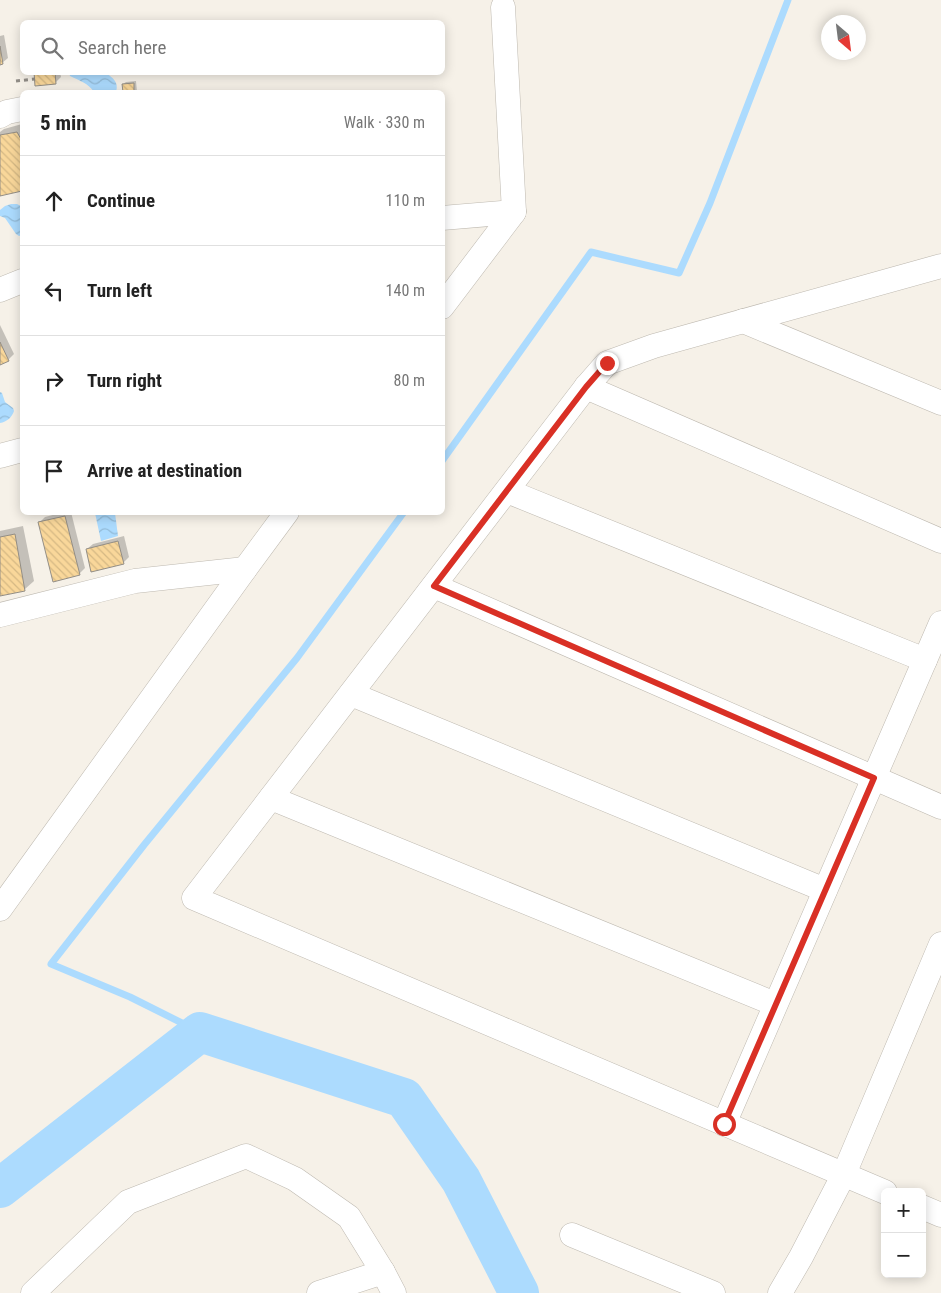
<!DOCTYPE html>
<html lang="en">
<head>
<meta charset="utf-8">
<style>
	:root { --surface:#fff; --page:#f2f2f2; --text:#222; --muted:#767676; --line:#e0e0e0 }
	body { margin:0; font-family:"Roboto Condensed",sans-serif; background:var(--page); color:var(--text) }
	.controls { position:absolute; right:15px; bottom:15px; display:grid; overflow:hidden; border-radius:8px; box-shadow:0 2px 12px #0003 }
	.controls button { width:45px; height:45px; display:grid; place-items:center; padding:0; border:0; border-bottom:1px solid var(--line); background:var(--surface); color:var(--text); font:25px sans-serif }
	.compass { position:absolute; left:821px; top:15px; width:45px; height:45px; border-radius:50%; background:var(--surface); box-shadow:0 2px 12px #0003; rotate:152deg }
	.stop { position:absolute; width:15px; height:15px; margin:-11px; border:4px solid #d93025; border-radius:50%; background:#fff }
	.stop.end { background:#d93025; border-color:#fff; box-shadow:0 1px 5px #0008 }
	.list { margin:0; padding:0; list-style:none }
	h2 { display:flex; justify-content:space-between; align-items:center; height:65px; margin:0; padding:0 20px; font-size:21px }
	h2 small { font-size:16px; font-weight:400; color:var(--muted) }
	.list li { display:grid; grid-template-columns:32px 1fr auto; gap:15px; align-items:center; box-sizing:border-box; height:90px; padding:0 20px; border-top:1px solid var(--line) }
	.list b { display:block; font-size:19px; white-space:nowrap }
	.list em { font-size:16px; font-style:normal; color:var(--muted) }
	.icon { flex:none; width:28px; height:28px; fill:none; stroke:currentColor; stroke-width:2; stroke-linecap:round; stroke-linejoin:round }
	.map { position:relative; flex:none; width:941px; height:1293px; overflow:hidden }
	.search { position:absolute; background:var(--surface); box-shadow:0 2px 12px #0003; left:20px; top:20px; width:425px; height:55px; display:flex; align-items:center; gap:12px; box-sizing:border-box; padding:0 18px; border-radius:8px; color:var(--muted); font-size:19px }
	.panel { position:absolute; background:var(--surface); box-shadow:0 2px 12px #0003; left:20px; top:90px; width:425px; height:425px; border-radius:8px }
	.map>svg:first-child { display:block }
</style>
</head>
<body>
<div class="map">
<svg width="941" height="1293" viewBox="0 0 941 1293">
	<defs>
		<pattern id="water-waves" width="16" height="10" patternUnits="userSpaceOnUse" patternTransform="scale(1.25)"><rect width="16" height="10" fill="#acdbfe"/><path d="M0 5q4-4 8 0t8 0" fill="none" stroke="#93bbd8"/></pattern>
		<pattern id="building-back-hatch" width="6" height="6" patternUnits="userSpaceOnUse" patternTransform="scale(1.25)"><rect width="6" height="6" fill="#f9d79a"/><path d="M-1 5l2 2M0 0l6 6M5-1l2 2" fill="none" stroke="#d5b884"/></pattern>
	</defs>
	<rect width="100%" height="100%" fill="#f6f1e8"/>
	<g fill="url(#water-waves)">
		<path d="M69,73H106C113,78 119,82 116,92H94C88,83 80,81 70,76Z"/>
		<polygon points="11,204 17,204 21,206 22,212 22,235 19,236 16,234 5,218 0,216 0,210 5,206"/>
		<path d="M0,392L2,393L5,402L13,408L14,411C12,417 7,422 0,423Z"/>
		<polygon points="95,513 115,513 118,536 101,541"/>
	</g>
	<g fill="#0003">
		<polygon points="4,35 8,58 2,63 0,64 0,36"/>
		<polygon points="35,72 60,72 61,77 55,83"/>
		<polygon points="136,81 137,92 124,92 123,84 126,82"/>
		<polygon points="22,124 22,190 0,194 0,132 4,129"/>
		<polygon points="0,325 14,354 8,360 0,364"/>
		<polygon points="64,512 71,512 85,568 79,574 39,523 45,517"/>
		<polygon points="23,526 34,581 25,589 0,594 0,531"/>
		<polygon points="124,536 129,557 123,563 87,549 93,544"/>
	</g>
	<g fill="none" stroke-linecap="round" stroke-linejoin="round">
		<g stroke="#acdbfe" stroke-width="7">
			<polyline points="442,461 591,252 679,273 710,203 788,0"/>
			<polyline points="200,1032 130,997 51,964 144,845 297,658 404,512"/>
		</g>
		<polyline stroke="#acdbfe" stroke-width="40" points="0,1188 200,1032 404,1098 461,1180 519,1293"/>
	</g>
	<g fill="url(#building-back-hatch)" stroke="#938e86">
		<polygon points="0,46 3,64 0,65"/>
		<polygon points="34,72 55,72 56,84 35,86"/>
		<polygon points="134,83 134,92 123,92 122,84"/>
		<polygon points="17,132 22,141 22,191 0,196 0,135"/>
		<polygon points="0,342 9,361 0,365"/>
		<polygon points="65,516 80,575 53,582 38,522"/>
		<polygon points="15,534 25,591 0,596 0,537"/>
		<polygon points="118,541 124,564 91,572 86,549"/>
	</g>
	<g fill="none" stroke-linecap="round" stroke-linejoin="round">
		<g stroke="#beb9b0" stroke-width="25">
			<g id="minor">
				<polyline points="0,116 7,112 22,109"/>
				<polyline points="442,218 514,212"/>
				<polyline points="0,290 22,281"/>
				<polyline points="442,307 514,212 503,7"/>
				<polyline points="743,321 941,403"/>
				<polyline points="586,387 941,541"/>
				<polyline points="0,456 22,450"/>
				<polyline points="507,491 925,660"/>
				<polyline points="434,586 941,807"/>
				<polyline points="0,615 135,581 245,569"/>
				<polyline points="351,694 825,890"/>
				<polyline points="271,798 775,1004"/>
				<polyline points="0,909 245,569 287,512"/>
				<polyline points="724,1124 941,623"/>
				<polyline points="885,1192 194,898 586,387 607,363 654,346 941,266"/>
				<polyline points="922,1207 941,1215"/>
				<polyline points="572,1235 713,1293"/>
				<polyline points="33,1293 128,1202 246,1156 295,1179 349,1217 383,1272 394,1293"/>
				<polyline points="319,1293 383,1272"/>
				<polyline points="780,1293 801,1257 844,1174 941,944"/>
			</g>
		</g>
		<polyline stroke="#918d87" stroke-width="3" stroke-dasharray="4 4" stroke-linecap="butt" points="16,81 35,79"/>
		<use href="#minor" stroke="#fff" stroke-width="24"/>
	</g>
	<g fill="none" stroke-linecap="round" stroke-linejoin="round">
		<polyline stroke="#d93025" stroke-width="6" points="607,363 586,387 434,586 874,778 724,1124"/>
	</g>
</svg>
<div class="controls">
<button>+</button>
<button>−</button>
</div>
<svg class="compass" viewBox="-18 -18 36 36"><path d="M0-13l5 13h-10z" fill="#e53935"/><path d="M0 13l5-13h-10z" fill="#767676"/></svg>
<div class="stop" style="left:724px;top:1124px"></div>
<div class="stop end" style="left:607px;top:363px"></div>
<div class="search"><svg class="icon" aria-label="search" viewBox="0 0 24 24"><circle cx="10" cy="10" r="6"/><path d="M15 15l6 6"/></svg>Search here</div>
<section class="panel">
<h2>5 min<small>Walk · 330 m</small></h2>
<ul class="list">
<li><svg class="icon" aria-label="ahead" viewBox="0 0 24 24"><path d="M12 20V5M6 11l6-6 6 6"/></svg><div><b>Continue</b></div><em>110 m</em></li>
<li><svg class="icon" aria-label="left" viewBox="0 0 24 24"><path d="M17 20v-9H6M10 6l-5 5 5 5"/></svg><div><b>Turn left</b></div><em>140 m</em></li>
<li><svg class="icon" aria-label="right" viewBox="0 0 24 24"><path d="M7 20v-9h11M14 6l5 5-5 5"/></svg><div><b>Turn right</b></div><em>80 m</em></li>
<li><svg class="icon" aria-label="arrive" viewBox="0 0 24 24"><path d="M6 21V4h12l-3 4 3 4H6"/></svg><div><b>Arrive at destination</b></div></li>
</ul>
</section>
</div>
</body>
</html>
